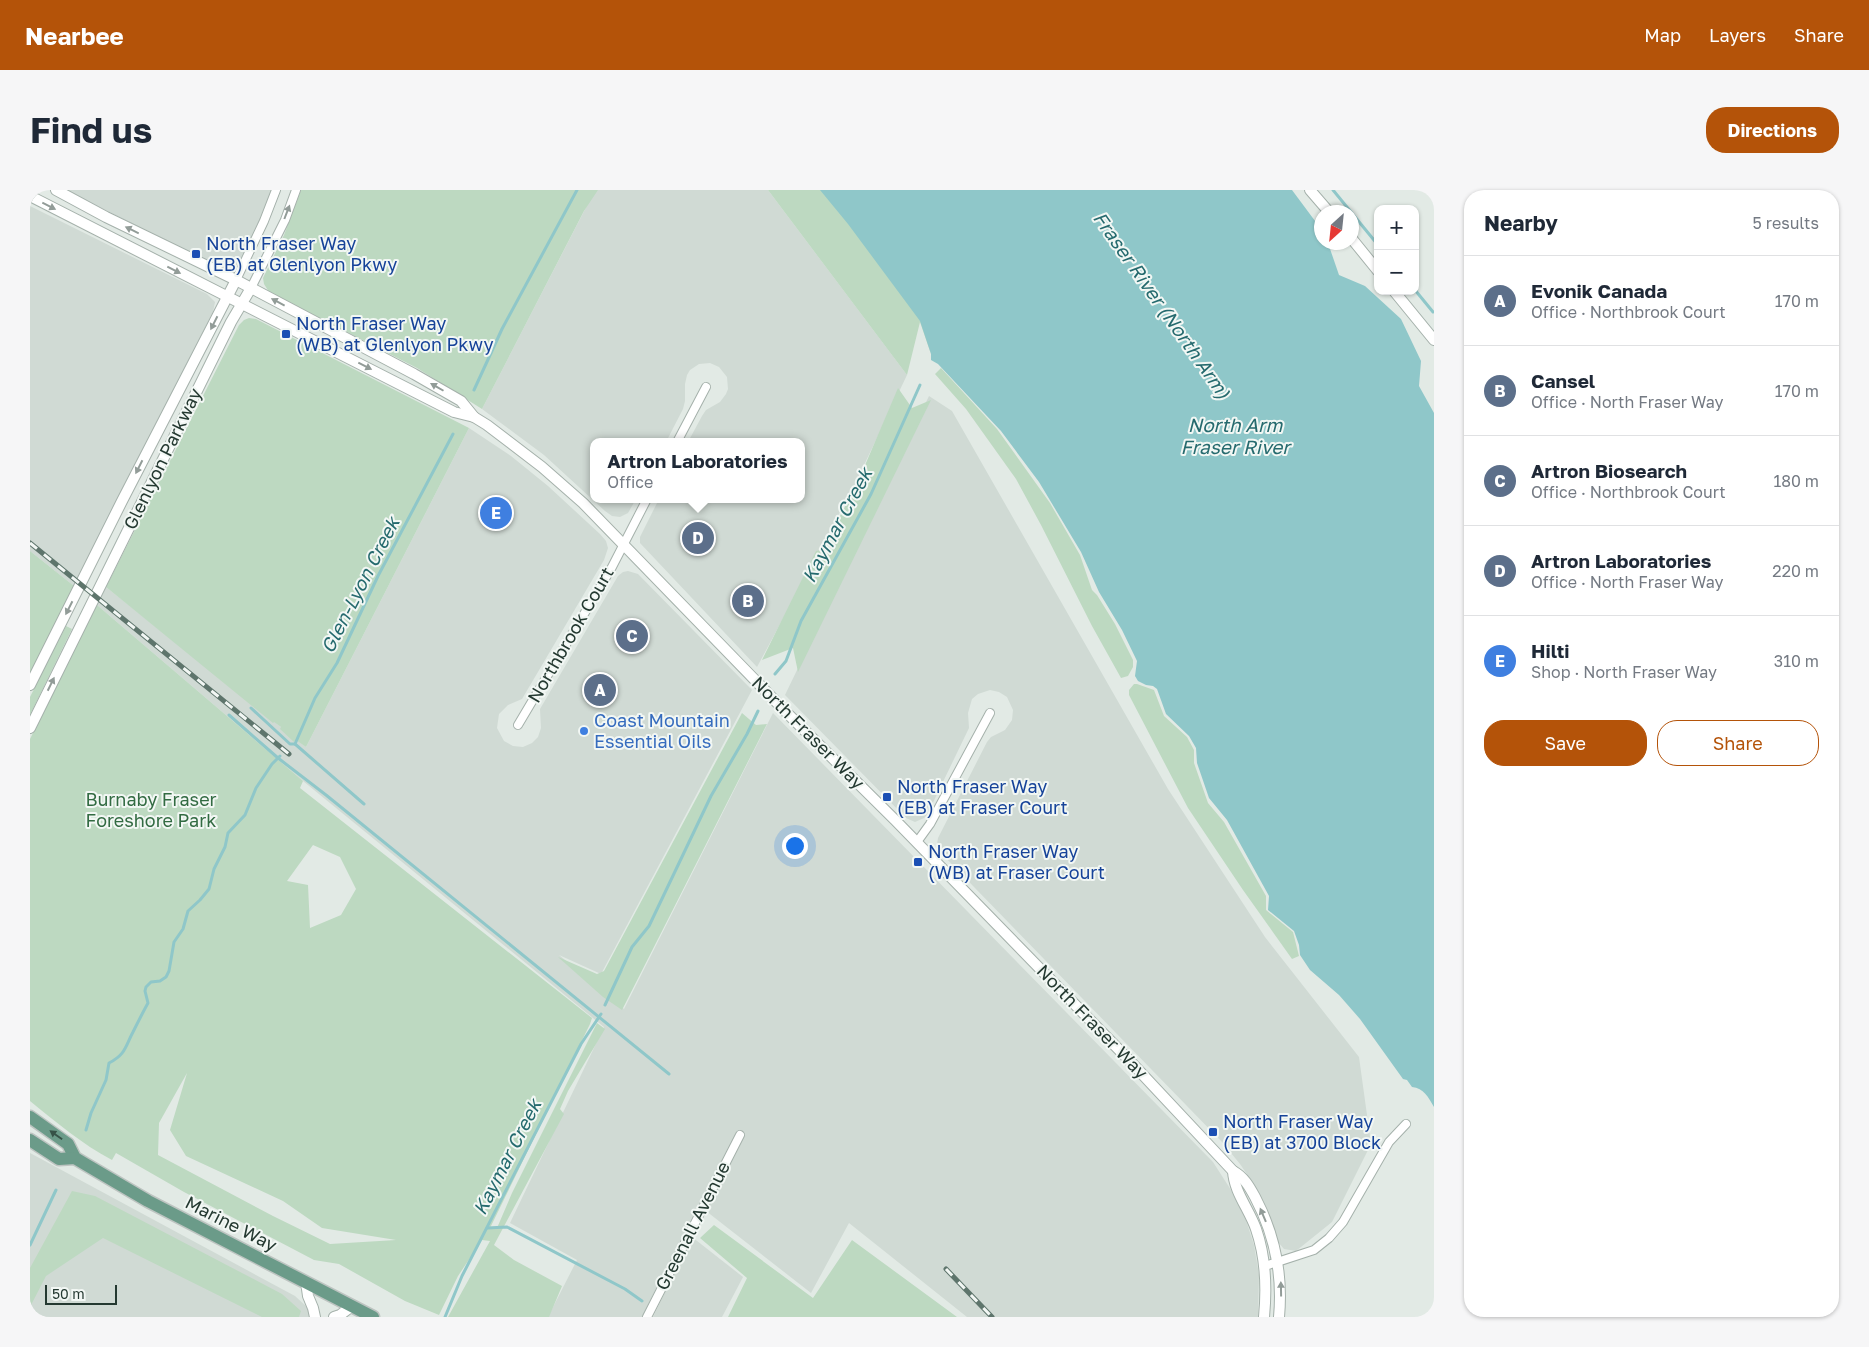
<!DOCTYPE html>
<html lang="en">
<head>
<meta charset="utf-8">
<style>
	:root { --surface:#fff; --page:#f6f6f7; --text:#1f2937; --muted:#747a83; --line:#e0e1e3; --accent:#b45309 }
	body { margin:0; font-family:"Golos Text",sans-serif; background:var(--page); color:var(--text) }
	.controls { position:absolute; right:15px; top:15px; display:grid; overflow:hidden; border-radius:10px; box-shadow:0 1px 4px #0004 }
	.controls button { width:45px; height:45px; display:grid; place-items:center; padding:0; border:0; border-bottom:1px solid var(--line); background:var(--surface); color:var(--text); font:25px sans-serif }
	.compass { position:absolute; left:1284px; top:15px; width:45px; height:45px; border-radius:50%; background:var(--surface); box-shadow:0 1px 4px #0004; rotate:207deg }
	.scale { position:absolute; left:15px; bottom:12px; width:72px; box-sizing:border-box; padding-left:5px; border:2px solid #243931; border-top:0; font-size:14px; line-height:18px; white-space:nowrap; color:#243931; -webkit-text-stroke:4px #f2f7f4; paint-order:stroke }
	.you { position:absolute; left:764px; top:655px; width:18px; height:18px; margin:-12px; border:4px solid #fff; border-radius:50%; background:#1a73e8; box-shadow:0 0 0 8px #1a73e833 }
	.badge { display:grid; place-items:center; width:32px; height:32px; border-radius:50%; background:var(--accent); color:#fff; font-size:16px; font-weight:700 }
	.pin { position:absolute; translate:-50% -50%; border:2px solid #fff; box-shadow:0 1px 5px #0006 }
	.popup { position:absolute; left:560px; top:248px; width:215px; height:65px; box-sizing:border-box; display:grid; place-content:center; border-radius:10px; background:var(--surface); filter:drop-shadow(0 1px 4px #0005); font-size:16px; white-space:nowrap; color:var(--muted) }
	.popup b { font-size:19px; color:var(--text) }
	.popup::after { content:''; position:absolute; left:50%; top:100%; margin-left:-10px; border:10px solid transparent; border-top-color:var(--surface) }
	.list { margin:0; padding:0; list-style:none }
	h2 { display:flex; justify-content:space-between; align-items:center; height:65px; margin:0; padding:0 20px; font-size:21px }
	h2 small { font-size:16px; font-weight:400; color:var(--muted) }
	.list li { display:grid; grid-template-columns:32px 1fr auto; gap:15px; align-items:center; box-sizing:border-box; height:90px; padding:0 20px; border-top:1px solid var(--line) }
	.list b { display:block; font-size:19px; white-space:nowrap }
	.list p { margin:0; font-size:16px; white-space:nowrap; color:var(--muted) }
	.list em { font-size:16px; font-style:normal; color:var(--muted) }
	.actions { display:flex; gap:10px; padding:15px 20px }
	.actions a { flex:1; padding:11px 0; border:1px solid var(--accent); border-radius:20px; text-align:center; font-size:18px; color:var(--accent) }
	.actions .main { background:var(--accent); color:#fff }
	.map { position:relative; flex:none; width:1404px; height:1127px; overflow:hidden; border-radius:20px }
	header { display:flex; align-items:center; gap:30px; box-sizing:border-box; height:70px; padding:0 25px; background:var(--accent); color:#fff }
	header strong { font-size:24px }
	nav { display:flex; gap:28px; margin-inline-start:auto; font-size:18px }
	.intro { display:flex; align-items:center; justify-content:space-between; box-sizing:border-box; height:120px; padding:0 30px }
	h1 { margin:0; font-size:35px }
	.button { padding:12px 22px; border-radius:20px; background:var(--accent); color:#fff; font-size:18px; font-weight:700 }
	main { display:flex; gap:30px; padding:0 30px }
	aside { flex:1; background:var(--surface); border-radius:20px; box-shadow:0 1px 4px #0004 }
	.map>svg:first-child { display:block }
</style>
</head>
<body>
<header>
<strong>Nearbee</strong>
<nav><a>Map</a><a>Layers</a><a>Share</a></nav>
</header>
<div class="intro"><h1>Find us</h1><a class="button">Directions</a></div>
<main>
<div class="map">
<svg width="1404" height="1127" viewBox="0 0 1404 1127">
	<rect width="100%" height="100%" fill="#e2eae5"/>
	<g fill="#d0dad4">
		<polygon points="35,0 242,0 230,30 208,74 202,79 198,79 190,77"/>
		<polygon points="565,0 738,0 877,185 824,296 727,477 610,353 610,347 629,309 772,309 772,252 658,252 672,226 676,220 690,212 696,204 698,199 697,187 689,177 680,173 669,174 660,180 657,185 655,194 655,211 653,219 636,252 564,252 564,309 606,309 598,323 590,327 582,326 575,321 514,265 452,219"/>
		<polygon points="0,16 177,104 185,112 183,122 44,396 0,361"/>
		<polygon points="899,206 922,221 1138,599 1235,747 1329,867 1341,954 1302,1032 1266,1061 1254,1059 1248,1052 1236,1016 1227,999 1210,974 1192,952 909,661 907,654 908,648 957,552 961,547 975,540 982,530 983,520 977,507 969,502 960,500 948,504 942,509 938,523 939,538 897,625 894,628 885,632 876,628 755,505"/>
		<polygon points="439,238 481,266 518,296 570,344 576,351 578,358 574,370 492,509 478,515 469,524 467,538 474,551 483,556 493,557 502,553 508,547 511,538 510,519 588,386 593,382 598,381 608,384 722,500 571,784 529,765 594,819 743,523 1183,972 1201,1000 1214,1024 1224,1055 1229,1085 1228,1127 937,1127 819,1033 781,1103 676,1021 714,946 708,941 655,1041 612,1127 518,1127 547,1070 480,1033 574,837 273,591 67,415 76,397 276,557"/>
		<polygon points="0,963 265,1106 277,1117 280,1127 0,1127"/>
		<polygon points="662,1047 713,1087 692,1127 623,1127"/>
	</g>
	<g fill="#bdd9c1" fill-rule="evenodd">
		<polygon points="271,0 568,0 554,21 452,219 387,178 239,102 234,94 233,88 254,45"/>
		<polygon points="738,0 812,0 874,55 901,164 890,132 877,185"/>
		<polygon points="219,128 226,129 439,238 276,557 266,550 264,552 250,539 251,537 244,532 243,533 76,397 209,135 214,130"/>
		<polygon points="911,178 967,239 1020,313 1050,365 1062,400 1067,405 1085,434 1103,470 1103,477 1098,486 1091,488 1062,436 1011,335 986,289 936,219 905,184"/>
		<polygon points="868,198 882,218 901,210 768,482 763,458 732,470 786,361 792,360 827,294"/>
		<polygon points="0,361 44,396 0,483"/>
		<path d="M67,415L273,591L270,598L562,828L560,834L460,1038H467L482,1003L567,833L575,839L538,901L530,919L534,924L464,1055L484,1070L532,1096L519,1127H418L460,1051L452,1050L428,1086L409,1125L375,1111L309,1074L284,1070L154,1002L86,963L82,970C52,954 27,933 0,911V549ZM283,655L310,667L326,699L311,725L280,738L278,695L257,691ZM157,883L140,940L156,966L253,1011L292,1038L366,1050L300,1054L243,1026L128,965L129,933Z"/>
		<polygon points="36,436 42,439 0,525 0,507"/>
		<polygon points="1104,494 1107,494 1124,500 1134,526 1157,547 1164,560 1164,573 1178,613 1194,632 1236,706 1236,720 1263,742 1269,766 1262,769 1213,700 1158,618 1099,505 1099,500"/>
		<polygon points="712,523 726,535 737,534 592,820 573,807 528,767 567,784 574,781"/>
		<polygon points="42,1001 65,1006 252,1104 271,1121 269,1127 232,1127 73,1048 16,1086 0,1117 0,1078"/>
		<polygon points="684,1035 783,1108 822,1050 927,1127 698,1127 717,1088 670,1048"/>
	</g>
	<path fill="#8fc7c9" d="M790,0H1262L1291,39L1292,52L1298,53L1309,85L1335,96L1371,129L1391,171L1389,196L1404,223V917C1398,907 1394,898 1382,897L1377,890L1373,889L1330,829L1309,805L1280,780L1270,765L1269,755L1264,741L1238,720L1239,706L1197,630L1179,608L1167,573L1166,558L1159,546L1136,524L1127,499L1123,496L1116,495L1108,491L1105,486L1107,471L1092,440L1069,402L1051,362L1009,292L971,241L908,174L901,170V164L890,131L818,34Z"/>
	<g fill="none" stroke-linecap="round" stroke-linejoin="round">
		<g stroke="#8fc7c9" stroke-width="3">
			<polyline points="1303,0 1348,55"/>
			<polyline points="1385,100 1403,122"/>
			<polyline points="444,200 472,139 547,0"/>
			<polyline points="745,484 756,471 771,431 841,304 890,195"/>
			<polyline points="221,518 260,554 265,554 285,508 307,473 348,386 423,244"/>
			<polyline points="199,525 248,568 296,605 639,884"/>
			<polyline points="265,554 334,614"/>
			<polyline points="575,815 602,757 619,736 681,606 717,544 728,521"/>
			<path d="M56,940L61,923L76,890L79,873C96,864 95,857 103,842C108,832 113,822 118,813L115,801L116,797L121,792L130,791L136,787L139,781L144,752L153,739L158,721L170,710L179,699L184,679L195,657L198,643L215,625L226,598L242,574L250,566"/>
			<polyline points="457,1038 477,1037 595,1099 612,1111"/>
			<polyline points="0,1055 26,1000"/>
			<polyline points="415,1127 432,1086 551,854 571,824"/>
		</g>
		<g stroke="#a5b1ab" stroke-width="10">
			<g id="minor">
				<polyline points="206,90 234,31 246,0"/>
				<polyline points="221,98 255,30 266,0"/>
				<polyline points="647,252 676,197"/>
				<polyline points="488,535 582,377 617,309"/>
				<polyline points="887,652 900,634 960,523"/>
				<polyline points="1235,1076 1284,1060 1299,1048 1313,1032 1359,952 1376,934"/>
				<polyline points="617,1127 710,945"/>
			</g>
		</g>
		<g stroke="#a5b1ab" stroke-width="12">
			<g id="tertiary">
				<polyline points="26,0 76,27 206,90 384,184 431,211 444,227"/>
				<polyline points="1280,0 1299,22"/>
				<path d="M0,6L424,222L444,227L457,235L512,277L553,313L758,524L865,630L1099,870L1203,981C1214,987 1219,996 1225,1007C1245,1045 1253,1084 1249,1127"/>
				<polyline points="1322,49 1348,81"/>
				<polyline points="1364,101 1404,150"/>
				<polyline points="0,495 92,311 206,90"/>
				<polyline points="0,538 201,132 221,98"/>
				<path d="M1203,981C1204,1002 1219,1019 1226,1039C1236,1068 1237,1096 1234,1127"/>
				<polyline points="276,1092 278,1106 283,1118 285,1127"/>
				<polyline points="304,1127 310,1125 322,1116"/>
			</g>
		</g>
		<g stroke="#bdc4c1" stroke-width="15">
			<g id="primary">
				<polyline points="0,927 38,954 45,968 55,974 118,1011 343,1127"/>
				<polyline points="0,950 29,969 45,968"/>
			</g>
		</g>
		<use href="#minor" stroke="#fff" stroke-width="8"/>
		<use href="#tertiary" stroke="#fff" stroke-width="10"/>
		<use href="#primary" stroke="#6b9b89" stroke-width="12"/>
		<g stroke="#5e756c" stroke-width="5">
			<g id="rail">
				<polyline points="0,353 259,564"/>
				<polyline points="916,1079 962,1127"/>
			</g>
		</g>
		<use href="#rail" stroke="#f2f7f4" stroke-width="3" stroke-dasharray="9" stroke-linecap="butt"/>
	</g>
	<defs><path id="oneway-solid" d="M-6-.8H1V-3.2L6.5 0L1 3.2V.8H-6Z" transform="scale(1.25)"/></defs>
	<g fill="#929c98">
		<use href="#oneway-solid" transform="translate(19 16) rotate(27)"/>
		<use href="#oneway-solid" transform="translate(257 22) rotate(-69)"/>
		<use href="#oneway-solid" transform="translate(102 40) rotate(-154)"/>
		<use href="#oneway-solid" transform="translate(144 80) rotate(27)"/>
		<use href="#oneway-solid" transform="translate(248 112) rotate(-152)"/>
		<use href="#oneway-solid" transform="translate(184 133) rotate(117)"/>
		<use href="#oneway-solid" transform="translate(335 176) rotate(27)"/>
		<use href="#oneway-solid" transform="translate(407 197) rotate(-150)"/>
		<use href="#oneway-solid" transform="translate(109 277) rotate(117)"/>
		<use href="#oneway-solid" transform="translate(39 418) rotate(117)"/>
		<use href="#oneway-solid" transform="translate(21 494) rotate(-64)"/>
		<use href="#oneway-solid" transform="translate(1233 1025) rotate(-113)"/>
		<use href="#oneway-solid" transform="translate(1251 1099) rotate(-91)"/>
	</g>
	<use fill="#365247" href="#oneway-solid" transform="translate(26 945) rotate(-145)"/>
	<g fill="#1a4fb4" stroke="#f2f7f4" stroke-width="2">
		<rect x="161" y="59" width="10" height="10" rx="2.5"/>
		<rect x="251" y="139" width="10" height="10" rx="2.5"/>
		<rect x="852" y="602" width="10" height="10" rx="2.5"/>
		<rect x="883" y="667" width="10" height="10" rx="2.5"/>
		<rect x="1178" y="937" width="10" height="10" rx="2.5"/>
	</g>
	<circle fill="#3f7fe0" stroke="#f2f7f4" stroke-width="2" cx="554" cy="541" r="5"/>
	<g text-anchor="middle" stroke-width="4" stroke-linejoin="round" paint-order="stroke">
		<g font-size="18" fill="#164399" stroke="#f2f7f4" text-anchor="start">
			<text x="176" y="60">North Fraser Way<tspan x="176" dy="21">(EB) at Glenlyon Pkwy</tspan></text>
			<text x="266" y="140">North Fraser Way<tspan x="266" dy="21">(WB) at Glenlyon Pkwy</tspan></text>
			<text x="867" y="603">North Fraser Way<tspan x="867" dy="21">(EB) at Fraser Court</tspan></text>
			<text x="898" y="668">North Fraser Way<tspan x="898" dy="21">(WB) at Fraser Court</tspan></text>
			<text x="1193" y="938">North Fraser Way<tspan x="1193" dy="21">(EB) at 3700 Block</tspan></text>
		</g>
		<g font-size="18" fill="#243931" stroke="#f2f7f4">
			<text transform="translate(133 269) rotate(-64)" y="6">Glenlyon Parkway</text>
			<text transform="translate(541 445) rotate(-60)" y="6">Northbrook Court</text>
			<text transform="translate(778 543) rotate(45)" y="6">North Fraser Way</text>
			<text transform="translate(1062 832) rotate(46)" y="6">North Fraser Way</text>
			<text transform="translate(201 1034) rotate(27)" y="6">Marine Way</text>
			<text transform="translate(663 1036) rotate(-63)" y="6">Greenall Avenue</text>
		</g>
		<g font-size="18" fill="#366cbe" stroke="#f2f7f4" text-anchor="start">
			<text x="564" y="537">Coast Mountain<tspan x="564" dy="21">Essential Oils</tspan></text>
		</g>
		<g font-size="18" fill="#326b42" stroke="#f2f7f4">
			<text x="121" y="616">Burnaby Fraser<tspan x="121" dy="21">Foreshore Park</tspan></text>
		</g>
		<g font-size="19" font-style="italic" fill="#256a6e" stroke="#f2f7f4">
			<text transform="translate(1132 115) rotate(55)" y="7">Fraser River (North Arm)</text>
			<text x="1205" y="242">North Arm<tspan x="1205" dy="22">Fraser River</tspan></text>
			<text transform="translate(807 335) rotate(-62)" y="7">Kaymar Creek</text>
			<text transform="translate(330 395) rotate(-63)" y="7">Glen-Lyon Creek</text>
			<text transform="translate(477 967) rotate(-63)" y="7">Kaymar Creek</text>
		</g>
	</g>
</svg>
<div class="controls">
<button>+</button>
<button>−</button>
</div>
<svg class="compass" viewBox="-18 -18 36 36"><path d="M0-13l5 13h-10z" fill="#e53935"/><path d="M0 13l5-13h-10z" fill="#747a83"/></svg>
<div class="scale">50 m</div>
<div class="you"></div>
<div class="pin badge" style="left:570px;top:500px;background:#5c6f8a">A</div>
<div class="pin badge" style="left:718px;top:411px;background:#5c6f8a">B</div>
<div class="pin badge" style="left:602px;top:446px;background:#5c6f8a">C</div>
<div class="pin badge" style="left:668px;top:348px;background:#5c6f8a">D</div>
<div class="popup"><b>Artron Laboratories</b>Office</div>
<div class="pin badge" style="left:466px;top:323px;background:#3f7fe0">E</div>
</div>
<aside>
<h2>Nearby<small>5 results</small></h2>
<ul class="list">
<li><span class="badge" style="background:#5c6f8a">A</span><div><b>Evonik Canada</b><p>Office · Northbrook Court</p></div><em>170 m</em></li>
<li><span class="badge" style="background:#5c6f8a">B</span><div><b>Cansel</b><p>Office · North Fraser Way</p></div><em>170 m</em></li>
<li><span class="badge" style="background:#5c6f8a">C</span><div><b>Artron Biosearch</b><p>Office · Northbrook Court</p></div><em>180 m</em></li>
<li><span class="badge" style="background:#5c6f8a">D</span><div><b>Artron Laboratories</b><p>Office · North Fraser Way</p></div><em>220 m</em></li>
<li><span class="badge" style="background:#3f7fe0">E</span><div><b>Hilti</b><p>Shop · North Fraser Way</p></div><em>310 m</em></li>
</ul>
<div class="actions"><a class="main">Save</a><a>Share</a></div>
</aside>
</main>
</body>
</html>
